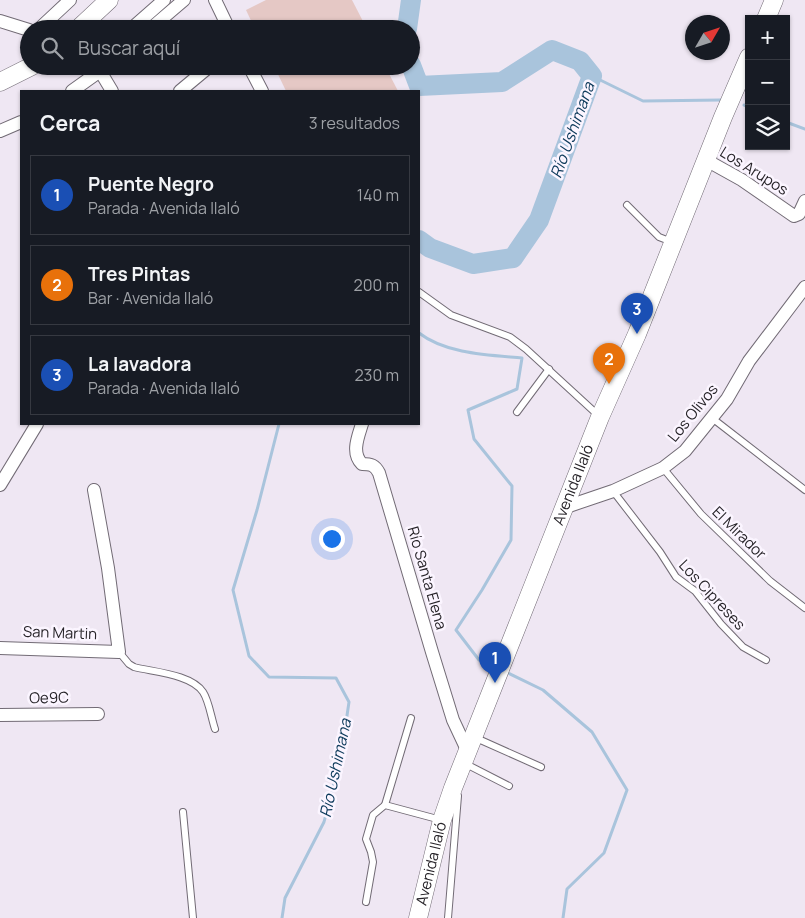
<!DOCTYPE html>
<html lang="es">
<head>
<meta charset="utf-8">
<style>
	:root { --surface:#171b24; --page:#242831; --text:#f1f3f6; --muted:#9ea1a6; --line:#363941; --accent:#32971e }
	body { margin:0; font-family:Manrope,sans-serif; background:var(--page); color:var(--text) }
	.controls { position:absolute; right:15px; top:15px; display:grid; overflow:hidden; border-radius:0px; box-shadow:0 1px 4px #0004 }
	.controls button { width:45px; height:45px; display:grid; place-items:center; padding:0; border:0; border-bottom:1px solid var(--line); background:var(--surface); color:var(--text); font:25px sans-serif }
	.compass { position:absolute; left:685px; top:15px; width:45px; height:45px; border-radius:50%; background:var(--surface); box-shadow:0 1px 4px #0004; rotate:51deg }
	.you { position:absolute; left:331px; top:538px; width:18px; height:18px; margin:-12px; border:4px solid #fff; border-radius:50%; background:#1a73e8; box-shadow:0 0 0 8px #1a73e833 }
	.badge { display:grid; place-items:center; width:32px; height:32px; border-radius:50%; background:var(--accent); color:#fff; font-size:16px; font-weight:700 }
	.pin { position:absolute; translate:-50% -41px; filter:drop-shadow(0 1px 2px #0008) }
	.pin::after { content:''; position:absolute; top:26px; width:18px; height:15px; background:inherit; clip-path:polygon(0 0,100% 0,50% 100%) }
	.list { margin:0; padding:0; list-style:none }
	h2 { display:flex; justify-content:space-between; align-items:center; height:65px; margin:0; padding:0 20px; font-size:21px }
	h2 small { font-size:16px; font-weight:400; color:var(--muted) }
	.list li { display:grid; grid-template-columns:32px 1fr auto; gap:15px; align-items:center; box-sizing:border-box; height:80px; margin:0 10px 10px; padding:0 10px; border:1px solid var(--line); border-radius:0px }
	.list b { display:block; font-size:19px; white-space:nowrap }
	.list p { margin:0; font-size:16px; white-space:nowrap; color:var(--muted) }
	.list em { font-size:16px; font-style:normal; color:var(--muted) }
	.icon { flex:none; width:28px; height:28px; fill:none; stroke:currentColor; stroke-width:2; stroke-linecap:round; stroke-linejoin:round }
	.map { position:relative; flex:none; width:805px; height:918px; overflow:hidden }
	.search { position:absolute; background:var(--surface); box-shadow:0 1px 4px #0004; left:20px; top:20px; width:400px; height:55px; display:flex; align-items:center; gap:12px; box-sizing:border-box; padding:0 18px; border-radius:28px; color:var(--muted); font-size:19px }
	.panel { position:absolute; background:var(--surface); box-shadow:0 1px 4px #0004; left:20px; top:90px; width:400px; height:335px; border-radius:0px }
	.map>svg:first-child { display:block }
</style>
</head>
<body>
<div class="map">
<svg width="805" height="918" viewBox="0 0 805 918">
	<rect width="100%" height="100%" fill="#efe7f3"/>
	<g fill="#e5c8c5">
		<polygon points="266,0 352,0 367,29 255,29 246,10"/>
		<polygon points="274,66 385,66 398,91 286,91"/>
	</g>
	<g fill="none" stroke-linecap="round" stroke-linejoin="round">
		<g stroke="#a9c4dc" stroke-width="3">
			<polyline points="592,76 643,101 721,100"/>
			<polyline points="744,105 749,107"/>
			<polyline points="786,122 805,129"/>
			<path d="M419,333C446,354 489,355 522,358L517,389L468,410L474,439L512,486L511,540L482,590L456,630L479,660L494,667"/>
			<polyline points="279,424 257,510 233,590 249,656 269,677 336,678 349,702 341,756 324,822 285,898 282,918"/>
			<polyline points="506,672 543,690 592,732 627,790 604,853 567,889 563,918"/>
		</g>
		<g stroke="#a9c4dc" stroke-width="20">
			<polyline points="407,29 411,0"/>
			<polyline points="411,65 419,86 502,82 552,50 580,61 592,76 539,220 513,258 473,264 430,248 419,240"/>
		</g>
		<g stroke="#726b75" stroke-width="8">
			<g id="lane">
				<polyline points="627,205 659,237 672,242"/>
				<polyline points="419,292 451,315 510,337 526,349 599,416"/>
				<polyline points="517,412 549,369"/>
				<polyline points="712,418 805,490"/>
				<polyline points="663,468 701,514 770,581 805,608"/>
				<polyline points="613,491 660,552 676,577 695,591 721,624 743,647 766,660"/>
				<path d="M119,652L129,664L134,667C153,672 191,674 203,692C209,701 211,717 215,729"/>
				<polyline points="476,738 541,767"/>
				<polyline points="464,763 509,786"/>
				<polyline points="385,805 411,718"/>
				<polyline points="183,812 193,918"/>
				<polyline points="366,902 373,862 371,852 366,839 373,815 385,805 441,820"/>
				<polyline points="448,918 458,796"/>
			</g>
		</g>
		<g stroke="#726b75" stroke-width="14">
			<g id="street">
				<polyline points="215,0 229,29"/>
				<polyline points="0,21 29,30"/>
				<polyline points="39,29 70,0"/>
				<polyline points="131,29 164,0"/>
				<polyline points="150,29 184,0"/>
				<polyline points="97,66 112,91"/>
				<polyline points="249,66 262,91"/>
				<polyline points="72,91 100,71"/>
				<polyline points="180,91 210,66"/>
				<polyline points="0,131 21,122"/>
				<polyline points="706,160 742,180 794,216 799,214 805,201"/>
				<path d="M362,424C358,437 351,453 362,464C371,464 375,465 379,473L432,652L453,720L468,752"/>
				<polyline points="0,485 37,424"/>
				<polyline points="563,508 613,491 663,468 685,451 727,399 749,361 805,287"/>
				<polyline points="0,648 119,652 108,568 94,490"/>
				<polyline points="0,715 98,714"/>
			</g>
		</g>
		<g stroke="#726b75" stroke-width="19">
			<g id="secondary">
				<polyline points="766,19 774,0"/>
				<polyline points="78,29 109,0"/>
				<polyline points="0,82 32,66"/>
				<path id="s1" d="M418,918L442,820L453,788L600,417L637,334L723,117L749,57"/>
			</g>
		</g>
		<use href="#lane" stroke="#fff" stroke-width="6"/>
		<use href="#street" stroke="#fff" stroke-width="12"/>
		<use href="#secondary" stroke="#fff" stroke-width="18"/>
	</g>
	<g text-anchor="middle" stroke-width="5" stroke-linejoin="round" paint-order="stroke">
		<g font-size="15" fill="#272429" stroke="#fbf5ff">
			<text transform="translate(754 171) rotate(32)" y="5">Los Arupos</text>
			<text transform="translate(693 413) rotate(-51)" y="5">Los Olivos</text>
			<text dy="5" stroke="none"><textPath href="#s1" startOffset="461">Avenida Ilaló</textPath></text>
			<text transform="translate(739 533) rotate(44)" y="5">El Mirador</text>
			<text transform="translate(427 578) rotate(74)" y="5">Río Santa Elena</text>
			<text transform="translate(712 595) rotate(47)" y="5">Los Cipreses</text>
			<text transform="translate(60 633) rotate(2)" y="5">San Martin</text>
			<text transform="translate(49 698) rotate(-1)" y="5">Oe9C</text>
			<text dy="5" stroke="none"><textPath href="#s1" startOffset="56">Avenida Ilaló</textPath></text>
		</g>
		<g font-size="16" font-style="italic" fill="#0b395a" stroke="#fbf5ff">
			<text transform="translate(572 130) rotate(-70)" y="6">Río Ushimana</text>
			<text transform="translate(335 768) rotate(-78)" y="6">Río Ushimana</text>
		</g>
	</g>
</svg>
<div class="controls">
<button>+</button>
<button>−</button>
<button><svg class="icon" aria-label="layers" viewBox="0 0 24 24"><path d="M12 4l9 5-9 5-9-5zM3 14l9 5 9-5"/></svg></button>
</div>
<svg class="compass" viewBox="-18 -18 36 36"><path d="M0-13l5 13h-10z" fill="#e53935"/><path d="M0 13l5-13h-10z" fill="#9ea1a6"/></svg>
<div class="you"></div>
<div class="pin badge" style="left:495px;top:683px;background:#1a4fb4">1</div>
<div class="pin badge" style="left:609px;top:384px;background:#e8710a">2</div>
<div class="pin badge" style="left:637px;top:334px;background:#1a4fb4">3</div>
<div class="search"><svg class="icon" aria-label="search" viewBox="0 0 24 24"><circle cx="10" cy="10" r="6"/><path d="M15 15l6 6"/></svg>Buscar aquí</div>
<section class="panel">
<h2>Cerca<small>3 resultados</small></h2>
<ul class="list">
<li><span class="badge" style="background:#1a4fb4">1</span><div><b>Puente Negro</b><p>Parada · Avenida Ilaló</p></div><em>140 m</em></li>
<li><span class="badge" style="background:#e8710a">2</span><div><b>Tres Pintas</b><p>Bar · Avenida Ilaló</p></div><em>200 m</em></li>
<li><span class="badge" style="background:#1a4fb4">3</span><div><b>La lavadora</b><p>Parada · Avenida Ilaló</p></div><em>230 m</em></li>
</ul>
</section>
</div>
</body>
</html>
